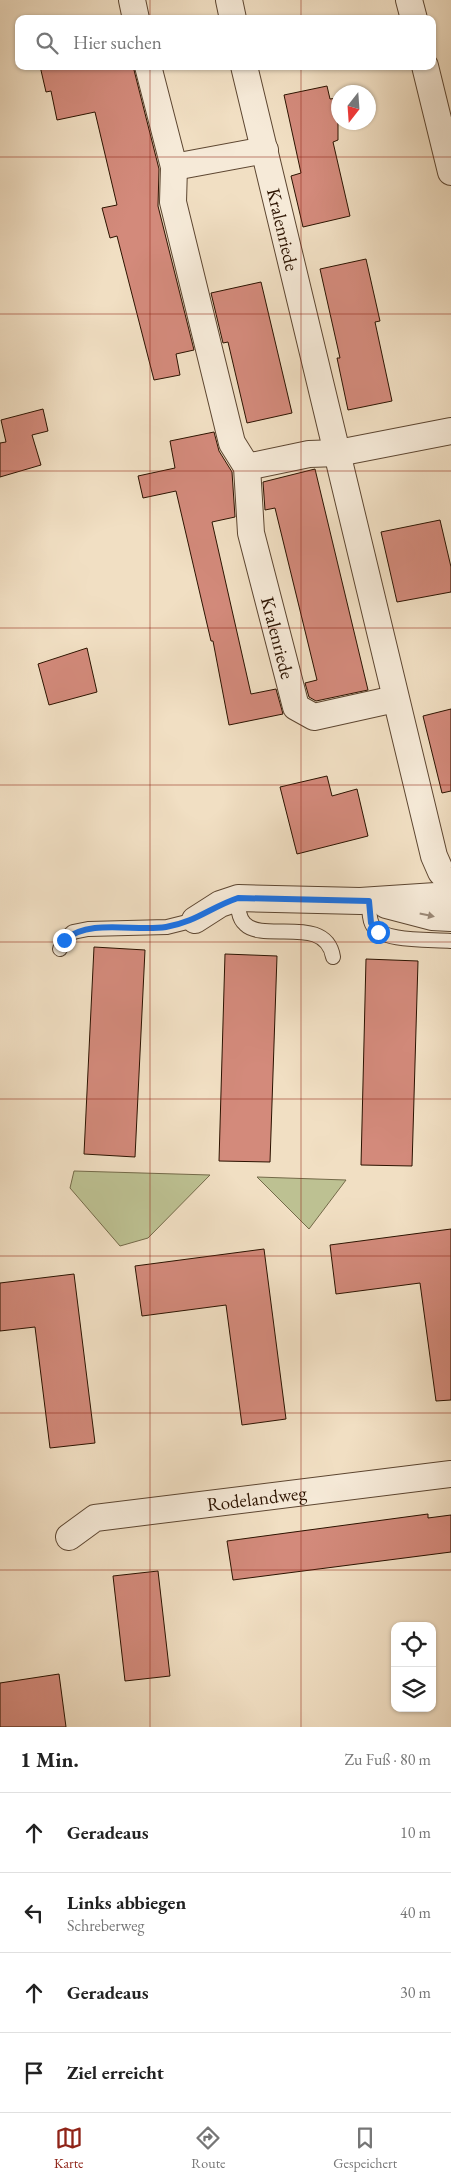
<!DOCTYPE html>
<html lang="de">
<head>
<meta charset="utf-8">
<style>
	:root { --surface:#fff; --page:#f2f2f2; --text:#222; --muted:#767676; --line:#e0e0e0; --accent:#8f2418 }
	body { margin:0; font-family:"EB Garamond",serif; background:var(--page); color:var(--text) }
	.controls { position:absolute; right:15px; bottom:15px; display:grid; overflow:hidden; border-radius:10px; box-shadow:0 1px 4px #0004 }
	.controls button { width:45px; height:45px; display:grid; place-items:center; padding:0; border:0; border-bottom:1px solid var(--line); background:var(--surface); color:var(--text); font:25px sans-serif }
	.compass { position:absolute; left:331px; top:85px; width:45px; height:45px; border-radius:50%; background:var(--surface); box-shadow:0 1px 4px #0004; rotate:197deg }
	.stop { position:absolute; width:15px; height:15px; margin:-11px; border:4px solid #1a73e8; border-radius:50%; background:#fff }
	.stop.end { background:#1a73e8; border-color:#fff; box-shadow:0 1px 5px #0008 }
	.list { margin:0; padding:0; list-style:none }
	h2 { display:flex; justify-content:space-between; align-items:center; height:65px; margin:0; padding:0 20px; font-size:21px }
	h2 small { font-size:16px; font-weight:400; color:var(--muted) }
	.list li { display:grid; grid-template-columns:32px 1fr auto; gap:15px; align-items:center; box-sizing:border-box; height:80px; padding:0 20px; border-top:1px solid var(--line) }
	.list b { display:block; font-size:19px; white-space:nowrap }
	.list p { margin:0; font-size:16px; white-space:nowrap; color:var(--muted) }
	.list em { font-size:16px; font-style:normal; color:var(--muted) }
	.icon { flex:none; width:28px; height:28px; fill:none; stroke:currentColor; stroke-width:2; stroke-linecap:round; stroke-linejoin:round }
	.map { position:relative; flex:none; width:451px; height:1727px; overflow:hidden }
	.search { position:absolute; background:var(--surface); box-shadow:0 1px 4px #0004; left:15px; right:15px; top:15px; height:55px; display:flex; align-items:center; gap:12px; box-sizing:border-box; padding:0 18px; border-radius:10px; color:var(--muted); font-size:19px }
	.sheet { height:385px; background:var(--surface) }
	nav { display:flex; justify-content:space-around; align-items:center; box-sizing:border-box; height:70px; border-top:1px solid var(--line); background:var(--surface); font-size:14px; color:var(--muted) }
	nav a { display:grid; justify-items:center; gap:2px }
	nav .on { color:var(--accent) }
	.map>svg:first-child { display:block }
</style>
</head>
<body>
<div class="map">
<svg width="451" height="1727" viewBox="0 0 451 1727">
	<rect width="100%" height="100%" fill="#f1dfc3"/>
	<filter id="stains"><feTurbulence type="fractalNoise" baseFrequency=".004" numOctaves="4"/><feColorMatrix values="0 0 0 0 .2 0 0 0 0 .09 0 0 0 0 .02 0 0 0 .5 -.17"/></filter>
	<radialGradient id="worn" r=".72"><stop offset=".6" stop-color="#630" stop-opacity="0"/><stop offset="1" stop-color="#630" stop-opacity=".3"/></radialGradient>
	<g fill="#bdc192" stroke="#746a49">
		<polygon points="74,1171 210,1175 148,1238 120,1246 70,1188"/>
		<polygon points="257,1177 346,1180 309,1229"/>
	</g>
	<g fill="#d38a7b" stroke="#2c1300">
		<polygon points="40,66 133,66 159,169 158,206 194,350 176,354 180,375 154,380 117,236 110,238 102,208 117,205 95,112 57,120 51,91 46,92"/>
		<polygon points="327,86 330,99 338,98 338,140 333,142 350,216 303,227 291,176 301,173 284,95"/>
		<polygon points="366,259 380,321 375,322 392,401 348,410 337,358 340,358 320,269"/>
		<polygon points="261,282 292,413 247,423 228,342 223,343 211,293"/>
		<polygon points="43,409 48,431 32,435 41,465 0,477 0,443 6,442 1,420"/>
		<polygon points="214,432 219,451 232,472 235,517 212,522 251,694 276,689 283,714 229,725 213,641 211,641 176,491 143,498 138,476 175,468 170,441"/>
		<polygon points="315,469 368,690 316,701 309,697 305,683 317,680 275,508 265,510 263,482"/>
		<polygon points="440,520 451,567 451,592 397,602 381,532"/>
		<polygon points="87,648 97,692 49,705 38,664"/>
		<polygon points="451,709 451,791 442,793 423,716"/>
		<polygon points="327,776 332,796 357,789 368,836 297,854 280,787"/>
		<polygon points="94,947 145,950 135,1157 84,1154"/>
		<polygon points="225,954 277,956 270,1162 219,1161"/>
		<polygon points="366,959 418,961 412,1166 361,1165"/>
		<polygon points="451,1229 451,1400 436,1401 420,1283 336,1294 330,1245"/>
		<polygon points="264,1249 286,1419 242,1425 226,1305 142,1316 135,1266"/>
		<polygon points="74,1274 95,1443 50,1448 35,1327 0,1331 0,1283"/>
		<polygon points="428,1514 428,1518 451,1515 451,1552 233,1580 227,1541"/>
		<polygon points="158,1571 170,1676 125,1681 113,1576"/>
		<polygon points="59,1674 66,1727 0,1727 0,1683"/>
	</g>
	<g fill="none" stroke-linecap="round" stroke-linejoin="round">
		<g stroke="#5d4631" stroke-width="16">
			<g id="service">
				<path d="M238,898C238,907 238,918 245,924C264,943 326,914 333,957"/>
				<path d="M369,901C369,908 369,918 372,924C381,943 431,939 451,941"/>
				<polyline points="60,949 64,940 73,932 88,929 167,927 195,920"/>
			</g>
		</g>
		<g stroke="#5d4631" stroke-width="28">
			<g id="minor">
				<polyline points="132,0 136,19"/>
				<polyline points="229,0 233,19"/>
				<polyline points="409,0 414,19"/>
				<path id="s1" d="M148,66L174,167L173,202L232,443L247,467L251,533L296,707L314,717L395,699"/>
				<path id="s2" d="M244,66L434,856L441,872L451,883"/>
				<polyline points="425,66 451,172"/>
				<polyline points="174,167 265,150"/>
				<polyline points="247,467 309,454 338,453 451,431"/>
				<polyline points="386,905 432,917 451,918"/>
				<polyline points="195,920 220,904 238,898 360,901 451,895"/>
				<path id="s3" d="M69,1537L95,1518L451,1474"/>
			</g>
		</g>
		<use href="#service" stroke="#f6ead8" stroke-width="14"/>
		<use href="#minor" stroke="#f6ead8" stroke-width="26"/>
	</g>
	<defs><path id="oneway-solid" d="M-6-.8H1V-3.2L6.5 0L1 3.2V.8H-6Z" transform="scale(1.25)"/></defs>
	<use fill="#9b8977" href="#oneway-solid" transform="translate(427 915) rotate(12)"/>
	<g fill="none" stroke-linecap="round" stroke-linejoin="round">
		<path stroke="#1a73e8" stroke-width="6" d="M64,940C91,918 134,932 166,927C196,922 211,907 238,898L369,901L371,923L378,932"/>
	</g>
	<path fill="none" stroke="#8f2418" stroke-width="1" stroke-opacity="0.55" d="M150,0V19M301,0V19M150,66V1727M301,66V1727M0,157H451M0,314H451M0,471H451M0,628H451M0,785H451M0,942H451M0,1099H451M0,1256H451M0,1413H451M0,1570H451"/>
	<g text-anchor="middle" stroke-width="4.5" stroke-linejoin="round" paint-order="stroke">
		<g font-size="19" fill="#2c1300" stroke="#f6ead8">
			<text dy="7" stroke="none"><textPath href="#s2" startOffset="168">Kralenriede</textPath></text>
			<text dy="7" stroke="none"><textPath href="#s1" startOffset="590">Kralenriede</textPath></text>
			<text dy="7" stroke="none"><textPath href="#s3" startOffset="195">Rodelandweg</textPath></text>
		</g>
	</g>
	<rect width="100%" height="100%" filter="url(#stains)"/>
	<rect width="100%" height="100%" fill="url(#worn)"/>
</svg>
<div class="controls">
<button><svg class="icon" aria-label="locate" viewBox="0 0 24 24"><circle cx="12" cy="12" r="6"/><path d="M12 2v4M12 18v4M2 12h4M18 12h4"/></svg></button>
<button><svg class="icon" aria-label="layers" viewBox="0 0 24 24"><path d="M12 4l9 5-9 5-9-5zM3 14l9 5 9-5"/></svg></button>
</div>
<svg class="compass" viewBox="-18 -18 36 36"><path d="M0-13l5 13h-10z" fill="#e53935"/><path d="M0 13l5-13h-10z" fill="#767676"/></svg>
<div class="stop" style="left:378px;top:932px"></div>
<div class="stop end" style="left:64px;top:940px"></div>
<div class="search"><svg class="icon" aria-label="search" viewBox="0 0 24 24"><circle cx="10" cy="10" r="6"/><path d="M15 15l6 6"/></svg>Hier suchen</div>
</div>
<section class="sheet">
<h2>1 Min.<small>Zu Fuß · 80 m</small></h2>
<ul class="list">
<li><svg class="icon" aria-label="ahead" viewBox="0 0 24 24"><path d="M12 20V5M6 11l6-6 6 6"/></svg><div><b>Geradeaus</b></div><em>10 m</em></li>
<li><svg class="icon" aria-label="left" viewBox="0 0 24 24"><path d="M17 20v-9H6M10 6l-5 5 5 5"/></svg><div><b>Links abbiegen</b><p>Schreberweg</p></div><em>40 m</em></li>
<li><svg class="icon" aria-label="ahead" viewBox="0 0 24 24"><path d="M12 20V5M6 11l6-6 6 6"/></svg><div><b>Geradeaus</b></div><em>30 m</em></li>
<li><svg class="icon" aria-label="arrive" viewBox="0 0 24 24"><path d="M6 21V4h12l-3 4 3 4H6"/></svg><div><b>Ziel erreicht</b></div></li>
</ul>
</section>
<nav>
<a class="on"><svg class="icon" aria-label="map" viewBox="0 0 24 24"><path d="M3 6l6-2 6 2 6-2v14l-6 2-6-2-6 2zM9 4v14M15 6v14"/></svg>Karte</a>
<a><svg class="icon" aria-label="directions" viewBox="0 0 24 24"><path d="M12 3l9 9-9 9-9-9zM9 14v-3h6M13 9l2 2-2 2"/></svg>Route</a>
<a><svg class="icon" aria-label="saved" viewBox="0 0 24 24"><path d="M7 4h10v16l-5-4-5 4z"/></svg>Gespeichert</a>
</nav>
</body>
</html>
